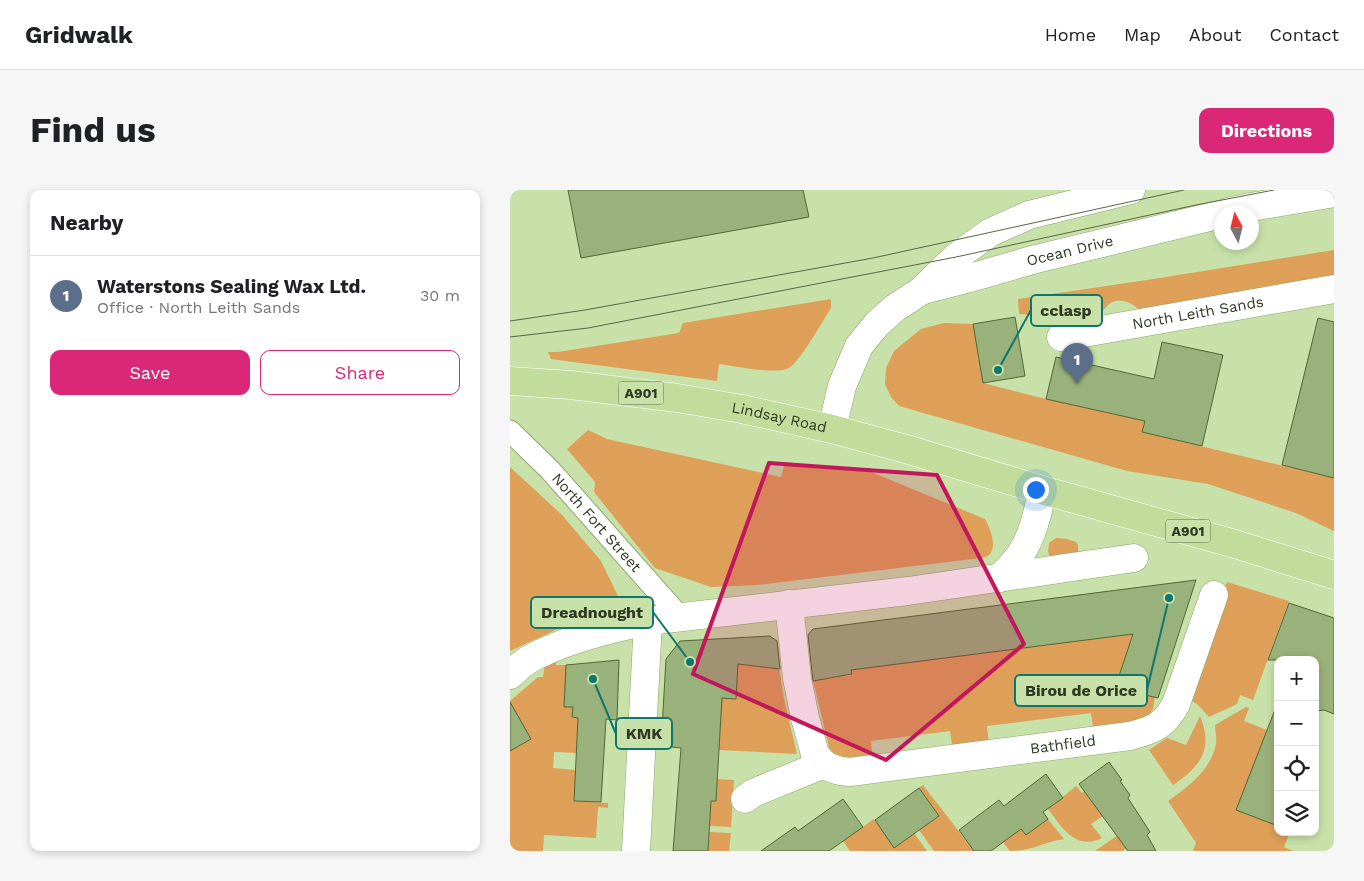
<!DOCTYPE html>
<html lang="en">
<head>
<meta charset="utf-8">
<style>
	:root { --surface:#fff; --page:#f6f6f6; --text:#202124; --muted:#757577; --line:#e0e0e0; --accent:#db2777 }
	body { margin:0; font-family:"Work Sans",sans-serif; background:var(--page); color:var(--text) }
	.controls { position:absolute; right:15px; bottom:15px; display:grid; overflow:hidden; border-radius:10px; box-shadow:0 2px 8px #0003 }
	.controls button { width:45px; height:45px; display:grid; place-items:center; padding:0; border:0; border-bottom:1px solid var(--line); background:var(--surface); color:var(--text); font:25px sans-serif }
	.compass { position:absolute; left:704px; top:15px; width:45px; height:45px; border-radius:50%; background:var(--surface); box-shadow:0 2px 8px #0003; rotate:353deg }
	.you { position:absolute; left:525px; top:299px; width:18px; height:18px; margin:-12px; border:4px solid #fff; border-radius:50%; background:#1a73e8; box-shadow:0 0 0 8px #1a73e833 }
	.badge { display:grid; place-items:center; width:32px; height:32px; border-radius:50%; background:var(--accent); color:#fff; font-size:16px; font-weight:700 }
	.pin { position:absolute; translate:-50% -41px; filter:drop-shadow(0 1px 2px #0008) }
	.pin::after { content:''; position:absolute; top:26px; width:18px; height:15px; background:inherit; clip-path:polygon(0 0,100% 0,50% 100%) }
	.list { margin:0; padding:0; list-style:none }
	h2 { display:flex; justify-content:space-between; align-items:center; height:65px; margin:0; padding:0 20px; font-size:21px }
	h2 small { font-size:16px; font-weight:400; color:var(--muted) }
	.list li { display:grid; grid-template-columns:32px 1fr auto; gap:15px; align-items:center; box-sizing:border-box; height:80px; padding:0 20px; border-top:1px solid var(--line) }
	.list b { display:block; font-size:19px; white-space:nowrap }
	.list p { margin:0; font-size:16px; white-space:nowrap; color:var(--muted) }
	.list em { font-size:16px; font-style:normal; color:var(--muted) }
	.actions { display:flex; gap:10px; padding:15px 20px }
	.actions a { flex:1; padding:11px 0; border:1px solid var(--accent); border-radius:10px; text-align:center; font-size:18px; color:var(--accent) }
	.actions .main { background:var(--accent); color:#fff }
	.icon { flex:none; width:28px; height:28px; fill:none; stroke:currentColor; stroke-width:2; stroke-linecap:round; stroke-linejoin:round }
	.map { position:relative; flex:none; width:824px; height:661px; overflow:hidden; border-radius:10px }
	header { display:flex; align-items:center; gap:30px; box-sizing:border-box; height:70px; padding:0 25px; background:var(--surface); border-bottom:1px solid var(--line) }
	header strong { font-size:24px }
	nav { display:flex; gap:28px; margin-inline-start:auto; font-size:18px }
	.intro { display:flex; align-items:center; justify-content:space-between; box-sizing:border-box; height:120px; padding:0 30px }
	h1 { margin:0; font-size:35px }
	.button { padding:12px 22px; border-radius:10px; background:var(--accent); color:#fff; font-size:18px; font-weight:700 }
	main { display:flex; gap:30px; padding:0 30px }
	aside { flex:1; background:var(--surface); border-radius:10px; box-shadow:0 2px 8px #0003 }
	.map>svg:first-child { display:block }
</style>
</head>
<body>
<header>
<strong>Gridwalk</strong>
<nav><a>Home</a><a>Map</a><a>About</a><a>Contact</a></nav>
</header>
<div class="intro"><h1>Find us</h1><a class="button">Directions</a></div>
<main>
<aside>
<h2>Nearby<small></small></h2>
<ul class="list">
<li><span class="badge" style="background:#5c6f8a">1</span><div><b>Waterstons Sealing Wax Ltd.</b><p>Office · North Leith Sands</p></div><em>30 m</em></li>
</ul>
<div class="actions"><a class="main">Save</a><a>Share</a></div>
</aside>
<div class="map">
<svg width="824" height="661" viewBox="0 0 824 661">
	<rect width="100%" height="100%" fill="#c8e1a8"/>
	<g fill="#de9f58">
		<path d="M824,60V86L630,121C622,112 608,106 598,115C593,120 589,126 584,131L509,124L508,109L637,90Z"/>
		<path d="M321,109V118C312,132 291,170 279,178C267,185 224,176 209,174L207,191L41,169L38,162H48L169,143L173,133Z"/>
		<polygon points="434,133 463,134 473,193 536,209 635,231 632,242 824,288 824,341 786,323 698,294 617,281 389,216 381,207 375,194 376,178 384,161 411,139"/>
		<path d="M78,240L97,249L271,287L275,273L354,279L475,329C480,338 488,356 479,365C478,366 473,368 471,368L247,395L201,397L145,378L84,302L85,292L57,259Z"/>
		<polygon points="0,277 52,325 91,371 110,410 0,461"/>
		<polygon points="546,348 557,349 566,352 568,355 568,365 540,367 538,361 539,353"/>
		<polygon points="717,392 779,411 743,510 730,505 727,514 699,527 687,514 674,507"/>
		<polygon points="625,440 621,450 605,497 645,507 643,519 638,526 584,543 581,523 477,536 479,556 443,561 440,541 361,551 363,571 332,573 320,561 303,491 341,485 341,480"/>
		<polygon points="46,467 46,475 56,475 54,517 63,517 62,527 68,528 67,563 44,562 43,578 66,580 64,611 98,613 98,618 88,617 86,648 34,645 33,661 0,661 0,561 21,549 12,533 0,524 0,511 28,487 33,487 35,473"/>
		<polygon points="214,473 269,478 274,509 287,564 209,560"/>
		<path d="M736,517L739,518L734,531L757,540L768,642H780L774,657L783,661H683L686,653L658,611C678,597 701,580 706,554C707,548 705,541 705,535Z"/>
		<path d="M690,526C704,559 690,577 663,595L639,560L657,548L676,555Z"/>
		<polygon points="207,589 224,590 221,637 199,636 200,611 206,611"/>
		<polygon points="413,595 464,661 424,661 409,640 429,626 409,598"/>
		<path d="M566,596L572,603L575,600L597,623L581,634L592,648C565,661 552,637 538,619Z"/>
		<polygon points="364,629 384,657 404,643 417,661 340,661 333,651"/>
		<path d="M538,629L554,649C534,652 522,661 500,661L488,646L506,632L516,645Z"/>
		<polygon points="199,642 221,643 219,661 198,661"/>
		<polygon points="608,645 617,658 614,660 614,661 585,661"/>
	</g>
	<g fill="#99b17a" stroke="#526733">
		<polygon points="58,0 293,0 299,27 71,68"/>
		<polygon points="505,127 515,186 473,193 463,134"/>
		<polygon points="808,128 824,132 824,288 772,275"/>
		<polygon points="652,152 713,165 692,256 632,242 635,231 536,209 546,167 644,189"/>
		<polygon points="686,390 648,508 605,498 623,444 341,480 342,484 303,491 298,445 303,439"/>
		<polygon points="779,413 824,428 824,524 814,520 805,521 805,470 758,470"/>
		<polygon points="260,446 267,451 270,479 228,474 226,509 212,508 206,611 201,611 198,661 163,661 171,558 151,556 156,469 170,451"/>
		<polygon points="109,470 107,530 96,529 91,612 64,611 68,528 62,527 63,517 54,517 56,475"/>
		<polygon points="0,512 21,549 0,561"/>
		<polygon points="766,517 768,518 768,636 726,620"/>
		<polygon points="599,572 612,590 610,591 620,605 618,608 640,642 637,645 646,661 618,661 569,594"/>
		<polygon points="536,584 553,608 533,622 538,629 516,645 511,639 481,661 464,661 449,640 489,610 494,616"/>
		<polygon points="409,598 429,626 384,658 365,630"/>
		<polygon points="333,609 353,637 319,661 251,661 285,637 288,641"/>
	</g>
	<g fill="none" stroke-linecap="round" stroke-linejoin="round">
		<g stroke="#8ca46d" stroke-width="23">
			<g id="pedestrian">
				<path id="s1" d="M0,241L40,280L170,427"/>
			</g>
		</g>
		<g stroke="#8ca46d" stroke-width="29">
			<g id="minor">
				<polyline points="718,22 741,17 824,3"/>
				<path id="s2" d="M413,100L460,88L522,70L712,24"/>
				<path id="s3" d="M551,147L824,99"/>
				<polyline points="322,239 332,196 349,156 367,134 385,118 411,101 446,67 481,42 519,25 621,0"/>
				<path d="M490,388C498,379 507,371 513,360C523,344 529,318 532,300"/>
				<polyline points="279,414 287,488 295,528 305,564 314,574"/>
				<path d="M0,485C6,480 11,474 18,470C53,450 98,439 138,431L398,401L624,368"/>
				<path id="s4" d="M235,609L243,603L314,574C322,580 330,581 340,582L620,546C643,540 654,536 666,514L704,405"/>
				<polyline points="126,661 138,431"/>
			</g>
		</g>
		<g stroke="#fff" stroke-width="29">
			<g id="primary">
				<path id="s5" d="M0,191L61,195L167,208L232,219L322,239L396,259L532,300L725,354L824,385"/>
			</g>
		</g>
		<use href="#pedestrian" stroke="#fff" stroke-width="21"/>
		<use href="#minor" stroke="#fff" stroke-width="28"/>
		<use href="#primary" stroke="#c2dc9b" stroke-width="28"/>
		<g stroke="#586646" stroke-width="1">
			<polyline points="0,131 75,120 363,68 674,0"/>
			<polyline points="0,147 78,138 446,67 686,15 764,0"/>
		</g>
	</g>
	<path fill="#c2185b" fill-opacity="0.2" stroke="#c2185b" stroke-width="4" stroke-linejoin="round" d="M259,273L427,285L514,454L376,570L183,484Z"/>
	<g text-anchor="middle" stroke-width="4" stroke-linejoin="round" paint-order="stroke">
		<g fill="#c8e1a8" stroke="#5c6b4a" stroke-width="1">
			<rect x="108.5" y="191.5" width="45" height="23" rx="4"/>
			<rect x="655.5" y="329.5" width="45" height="23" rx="4"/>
		</g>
		<g font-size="14" font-weight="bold" fill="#2e3822">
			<text x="131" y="208">A901</text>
			<text x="678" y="346">A901</text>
		</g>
		<g font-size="15" fill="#2e3822" stroke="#c8e1a8">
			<text dy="5" stroke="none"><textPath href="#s2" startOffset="152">Ocean Drive</textPath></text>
			<text dy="5" stroke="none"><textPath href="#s3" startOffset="139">North Leith Sands</textPath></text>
			<text dy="5" stroke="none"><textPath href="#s5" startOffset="272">Lindsay Road</textPath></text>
			<text dy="5" stroke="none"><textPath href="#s1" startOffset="126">North Fort Street</textPath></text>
			<text dy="5" stroke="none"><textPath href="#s4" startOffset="329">Bathfield</textPath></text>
		</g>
	</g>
	<path fill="none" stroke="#0f766e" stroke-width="2" d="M488 180L521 120M180 472L143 422M659 408L637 500M83 489L106 544"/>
	<g fill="#0f766e" stroke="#c8e1a8" stroke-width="2">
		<circle cx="488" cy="180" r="5"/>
		<circle cx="180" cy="472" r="5"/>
		<circle cx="659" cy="408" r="5"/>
		<circle cx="83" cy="489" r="5"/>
	</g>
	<g fill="#c8e1a8" stroke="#0f766e" stroke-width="2">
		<rect x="521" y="105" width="71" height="31" rx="5"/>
		<rect x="21" y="407" width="122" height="31" rx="5"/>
		<rect x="505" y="485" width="132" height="31" rx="5"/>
		<rect x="106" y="528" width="56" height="31" rx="5"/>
	</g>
	<g font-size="16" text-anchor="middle" font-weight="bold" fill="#2e3822">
		<text x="556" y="126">cclasp</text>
		<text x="82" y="428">Dreadnought</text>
		<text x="571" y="506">Birou de Orice</text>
		<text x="134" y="549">KMK</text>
	</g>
</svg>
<div class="controls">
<button>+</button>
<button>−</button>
<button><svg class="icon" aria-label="locate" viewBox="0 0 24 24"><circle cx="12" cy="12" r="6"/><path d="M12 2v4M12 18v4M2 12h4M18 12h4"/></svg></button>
<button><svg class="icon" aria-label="layers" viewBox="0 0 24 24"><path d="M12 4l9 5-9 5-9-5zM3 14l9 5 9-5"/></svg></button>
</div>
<svg class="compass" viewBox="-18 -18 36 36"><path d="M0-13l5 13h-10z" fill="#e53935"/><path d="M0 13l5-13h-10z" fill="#757577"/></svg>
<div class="you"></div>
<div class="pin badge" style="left:567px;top:194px;background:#5c6f8a">1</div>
</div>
</main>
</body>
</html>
